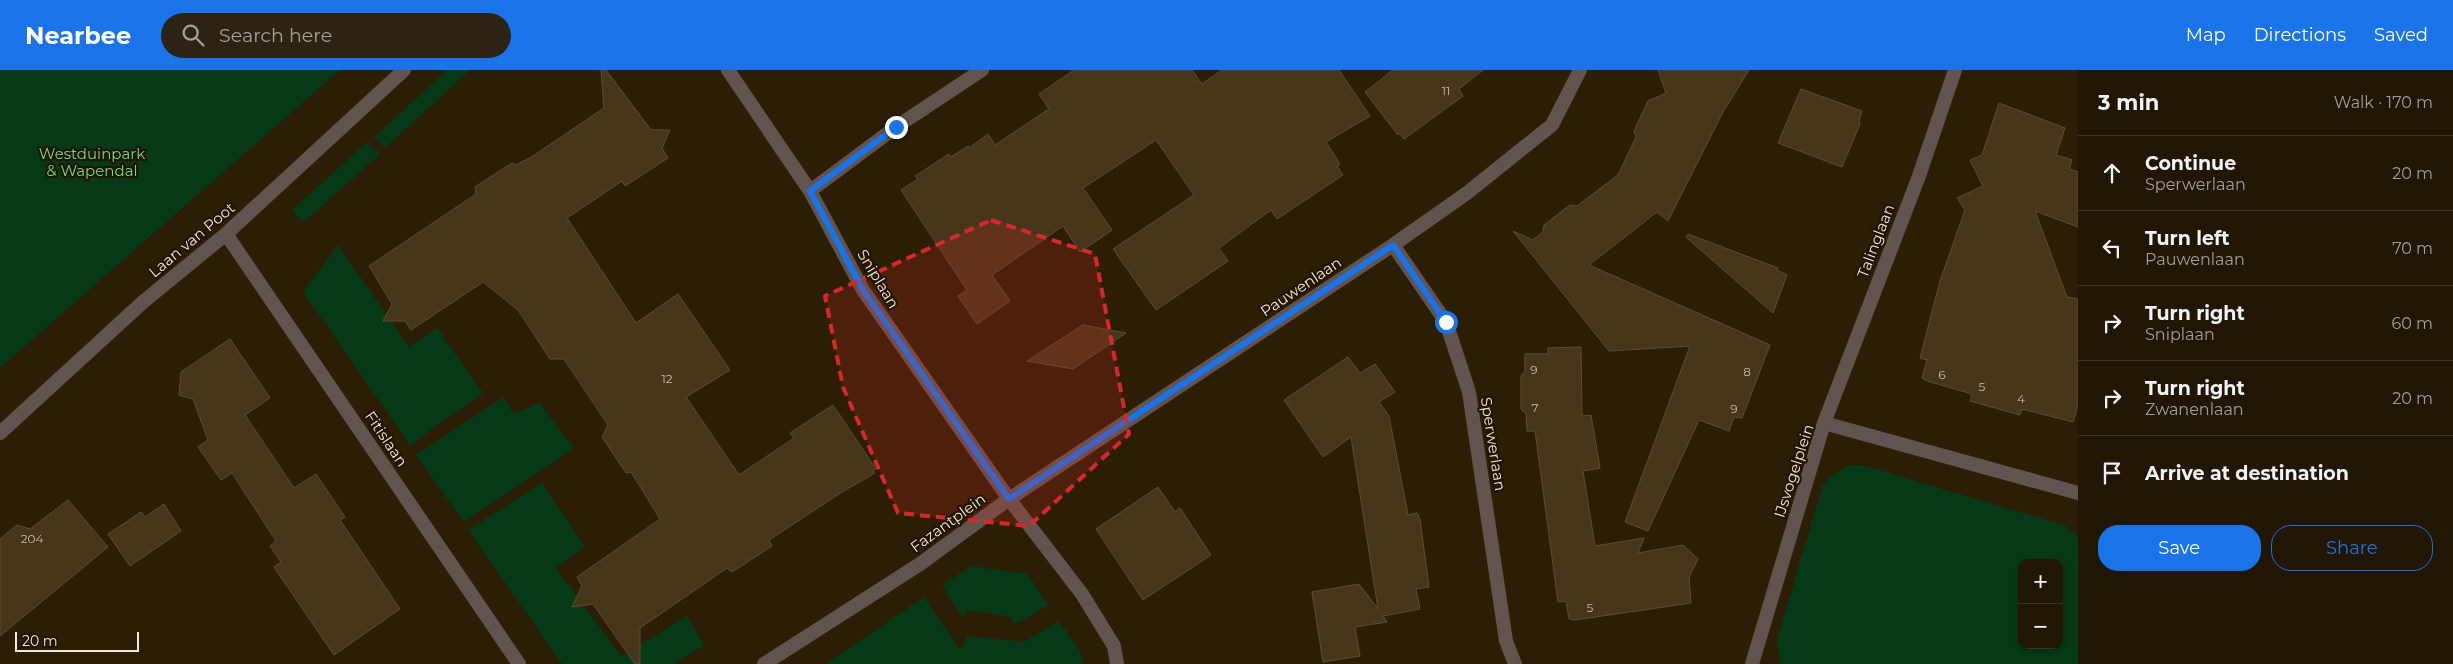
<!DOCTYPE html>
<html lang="en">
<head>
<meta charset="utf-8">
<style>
	:root { --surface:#211604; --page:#2d2313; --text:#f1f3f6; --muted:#a29f9a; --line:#3e3526; --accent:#1a73e8 }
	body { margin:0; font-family:Montserrat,sans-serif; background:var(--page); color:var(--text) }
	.controls { position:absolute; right:15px; bottom:15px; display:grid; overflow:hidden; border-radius:10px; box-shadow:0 1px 4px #0004 }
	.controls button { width:45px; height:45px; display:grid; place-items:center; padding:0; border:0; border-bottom:1px solid var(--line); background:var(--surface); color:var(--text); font:25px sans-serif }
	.scale { position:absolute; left:15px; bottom:12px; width:124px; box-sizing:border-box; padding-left:5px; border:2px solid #f3e9db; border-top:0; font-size:14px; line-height:18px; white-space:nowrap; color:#f3e9db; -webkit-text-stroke:4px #221400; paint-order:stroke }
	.stop { position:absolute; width:15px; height:15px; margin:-11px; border:4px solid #1a73e8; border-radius:50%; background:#fff }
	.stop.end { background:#1a73e8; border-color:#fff; box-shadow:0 1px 5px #0008 }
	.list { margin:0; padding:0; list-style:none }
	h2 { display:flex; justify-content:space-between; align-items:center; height:65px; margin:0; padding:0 20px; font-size:21px }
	h2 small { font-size:16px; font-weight:400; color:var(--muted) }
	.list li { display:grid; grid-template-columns:32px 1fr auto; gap:15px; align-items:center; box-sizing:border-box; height:75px; padding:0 20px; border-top:1px solid var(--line) }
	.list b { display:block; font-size:19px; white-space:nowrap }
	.list p { margin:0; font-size:16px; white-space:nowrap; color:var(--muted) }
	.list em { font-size:16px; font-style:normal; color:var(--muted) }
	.actions { display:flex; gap:10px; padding:15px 20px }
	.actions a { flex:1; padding:11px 0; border:1px solid var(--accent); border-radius:20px; text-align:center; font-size:18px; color:var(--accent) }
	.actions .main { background:var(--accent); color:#fff }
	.icon { flex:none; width:28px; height:28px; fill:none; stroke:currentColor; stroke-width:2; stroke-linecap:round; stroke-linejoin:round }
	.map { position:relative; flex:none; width:2078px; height:594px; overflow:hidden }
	header { display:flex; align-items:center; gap:30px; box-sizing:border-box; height:70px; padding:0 25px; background:var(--accent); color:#fff }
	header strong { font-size:24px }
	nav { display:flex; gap:28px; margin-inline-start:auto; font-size:18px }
	.search { width:350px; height:45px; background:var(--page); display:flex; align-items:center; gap:12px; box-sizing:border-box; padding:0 18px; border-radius:28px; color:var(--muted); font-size:19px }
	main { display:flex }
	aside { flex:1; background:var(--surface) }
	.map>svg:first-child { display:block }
</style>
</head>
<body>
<header>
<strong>Nearbee</strong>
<div class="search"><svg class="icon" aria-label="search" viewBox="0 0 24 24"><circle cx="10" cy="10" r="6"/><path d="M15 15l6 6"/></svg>Search here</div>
<nav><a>Map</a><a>Directions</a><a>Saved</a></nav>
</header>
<main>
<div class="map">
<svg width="2078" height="594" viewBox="0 0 2078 594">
	<rect width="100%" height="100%" fill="#2c1e05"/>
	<g fill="#063917" fill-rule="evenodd">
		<polygon points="0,0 340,0 0,298"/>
		<polygon points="447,0 470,0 385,78 374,67"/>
		<polygon points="367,72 380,84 303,153 292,140"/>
		<polygon points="338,175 409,277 437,258 483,323 410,375 303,222"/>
		<polygon points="503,327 514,344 539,332 574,378 464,452 416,385"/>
		<path d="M1850,395H1862L2064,455L2078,467V594H1780L1777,570L1822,417L1830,406ZM2022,493H2059V575H2022Z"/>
		<polygon points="542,413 585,476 556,498 621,586 687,546 704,575 675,594 562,594 468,460"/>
		<polygon points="971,496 1028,504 1048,535 1020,552 1012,552 1012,547 967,540 965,545 961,545 942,515"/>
		<polygon points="924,527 960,580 967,566 1024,572 1059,551 1080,581 1083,594 826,594"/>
	</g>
	<g fill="#463518" stroke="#5c4c33">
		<polygon points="601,0 606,0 651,60 670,60 662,78 668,88 625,116 622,111 567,148 636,253 678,224 730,300 686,327 739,405 794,368 790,363 833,335 876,399 873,400 875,403 842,422 769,470 772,476 732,502 727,498 640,558 640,594 635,594 593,534 572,537 582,516 577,507 660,449 631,402 626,403 602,367 608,355 564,289 550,289 518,240 483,212 411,260 405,251 383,251 392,234 369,196 476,124 475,117 512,93 516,95 533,86 604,38"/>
		<polygon points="1074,0 1192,0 1202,14 1222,0 1339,0 1370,46 1326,72 1340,94 1337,96 1343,105 1277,149 1271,140 1219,178 1228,191 1156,240 1113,179 1194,125 1156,70 1083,118 1112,160 1080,182 1063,156 992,205 1010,231 977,254 958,226 967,220 901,120 918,109 915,106 949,84 951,87 968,76 969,78 988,64 995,75 1049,39 1039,24"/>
		<polygon points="1393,0 1483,0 1459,19 1463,26 1404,69 1400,64 1398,65 1365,22"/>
		<polygon points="1658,0 1749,0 1723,42 1668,151 1657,142 1589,195 1770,275 1742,348 1734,347 1729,361 1699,350 1648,461 1625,452 1690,276 1609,281 1513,161 1533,170 1543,162 1544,155 1570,135 1577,136 1618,105 1636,67 1634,61 1648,31 1666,23"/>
		<polygon points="1801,19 1862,41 1859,51 1860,54 1842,97 1778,73"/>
		<polygon points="1999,33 2065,58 2056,85 2072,90 2069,99 2078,102 2078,157 2035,141 2067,227 2078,229 2078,335 2073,352 2022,339 2020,345 1970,331 1972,324 1927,311 1922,308 1927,290 1920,288 1940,211 1965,140 1957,128 1983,116 1970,90 1982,85"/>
		<polygon points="1688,164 1778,198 1777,200 1787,205 1773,243 1686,167"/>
		<polygon points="1083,255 1126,263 1073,299 1027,291"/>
		<polygon points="230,269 270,328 245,345 294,418 316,404 345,447 340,450 400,539 334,585 274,497 281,492 270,476 276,471 232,403 221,410 198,377 208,370 193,329 179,325 181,302"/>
		<polygon points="1581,277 1582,346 1591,345 1600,398 1583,401 1595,476 1644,468 1638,483 1683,475 1698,489 1689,507 1691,533 1575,550 1569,549 1566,531 1558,532 1535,361 1527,361 1526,344 1521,339 1521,306 1525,301 1525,284 1548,284 1548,278"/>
		<polygon points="1348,287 1360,303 1375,294 1395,322 1379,332 1389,346 1408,445 1417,443 1420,449 1429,517 1416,519 1420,539 1383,546 1387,552 1355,557 1360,586 1323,592 1312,522 1359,514 1378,539 1351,367 1323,387 1284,330"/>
		<polygon points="1158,417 1175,442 1180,438 1211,485 1143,530 1096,459"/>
		<polygon points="68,430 108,477 0,566 0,469 17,455 30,459"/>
		<polygon points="164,434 181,461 130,496 108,464 141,442 145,447"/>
	</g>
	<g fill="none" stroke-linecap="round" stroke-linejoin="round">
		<g stroke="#61544e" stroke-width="14">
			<polyline points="728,0 810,121 863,220 1009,429 1082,524 1114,576 1117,594"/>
			<polyline points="810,121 896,57 982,0"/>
			<polyline points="226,164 519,594"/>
			<polyline points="1393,175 1446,252 1469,322 1506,571 1515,594"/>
			<polyline points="1824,353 1919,106 1955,0"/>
			<polyline points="0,363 143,232 226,164 404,0"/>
			<polyline points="764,594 920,494 1009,429 1393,175 1467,123 1552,55 1580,0"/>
			<polyline points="1752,594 1824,353 2078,423"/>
		</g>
	</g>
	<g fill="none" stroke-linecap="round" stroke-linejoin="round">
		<polyline stroke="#1a73e8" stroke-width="6" points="896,57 810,121 863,220 1009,429 1393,175 1446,252"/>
	</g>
	<path fill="#d62828" fill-opacity="0.2" stroke="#d62828" stroke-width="4" stroke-dasharray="10 6" stroke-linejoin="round" d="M991,150L1095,184L1129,364L1029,456L898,443L843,317L825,226Z"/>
	<g text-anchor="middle" stroke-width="4.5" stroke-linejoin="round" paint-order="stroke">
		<g font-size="12" fill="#c8bcaa">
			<text x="1446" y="25">11</text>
			<text x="1534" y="304">9</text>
			<text x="1747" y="306">8</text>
			<text x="1942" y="309">6</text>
			<text x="667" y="313">12</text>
			<text x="1982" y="321">5</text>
			<text x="2021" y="333">4</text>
			<text x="1535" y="342">7</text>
			<text x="1734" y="343">9</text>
			<text x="32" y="473">204</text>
			<text x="1590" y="542">5</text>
		</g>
		<g font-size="15" fill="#6fdb89" stroke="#221400">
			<text x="92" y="89">Westduinpark<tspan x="92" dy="17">&amp; Wapendal</tspan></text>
		</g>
		<g font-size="15" fill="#f3e9db" stroke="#221400">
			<text transform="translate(192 170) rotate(-40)" y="5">Laan van Poot</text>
			<text transform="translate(1876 171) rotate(-69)" y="5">Talinglaan</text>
			<text transform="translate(878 209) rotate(59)" y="5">Sniplaan</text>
			<text transform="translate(1301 217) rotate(-34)" y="5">Pauwenlaan</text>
			<text transform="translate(386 369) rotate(56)" y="5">Fitislaan</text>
			<text transform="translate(1493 374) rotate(81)" y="5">Sperwerlaan</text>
			<text transform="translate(1794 401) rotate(-72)" y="5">IJsvogelplein</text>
			<text transform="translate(948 453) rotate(-36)" y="5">Fazantplein</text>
		</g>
	</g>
</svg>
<div class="controls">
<button>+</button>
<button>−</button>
</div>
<div class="scale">20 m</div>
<div class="stop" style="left:1446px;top:252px"></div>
<div class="stop end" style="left:896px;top:57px"></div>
</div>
<aside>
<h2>3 min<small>Walk · 170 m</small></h2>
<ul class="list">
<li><svg class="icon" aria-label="ahead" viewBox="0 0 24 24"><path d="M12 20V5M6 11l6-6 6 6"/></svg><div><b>Continue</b><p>Sperwerlaan</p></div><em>20 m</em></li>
<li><svg class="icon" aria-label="left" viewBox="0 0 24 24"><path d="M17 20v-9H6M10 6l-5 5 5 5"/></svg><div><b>Turn left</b><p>Pauwenlaan</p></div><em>70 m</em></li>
<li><svg class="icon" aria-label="right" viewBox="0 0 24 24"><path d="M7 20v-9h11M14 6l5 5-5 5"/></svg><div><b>Turn right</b><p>Sniplaan</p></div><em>60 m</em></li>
<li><svg class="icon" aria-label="right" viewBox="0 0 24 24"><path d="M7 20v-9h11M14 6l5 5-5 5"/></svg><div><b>Turn right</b><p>Zwanenlaan</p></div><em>20 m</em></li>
<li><svg class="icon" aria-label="arrive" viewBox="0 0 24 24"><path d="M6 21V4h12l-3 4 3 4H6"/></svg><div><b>Arrive at destination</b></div></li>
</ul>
<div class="actions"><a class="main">Save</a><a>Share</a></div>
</aside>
</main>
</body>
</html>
